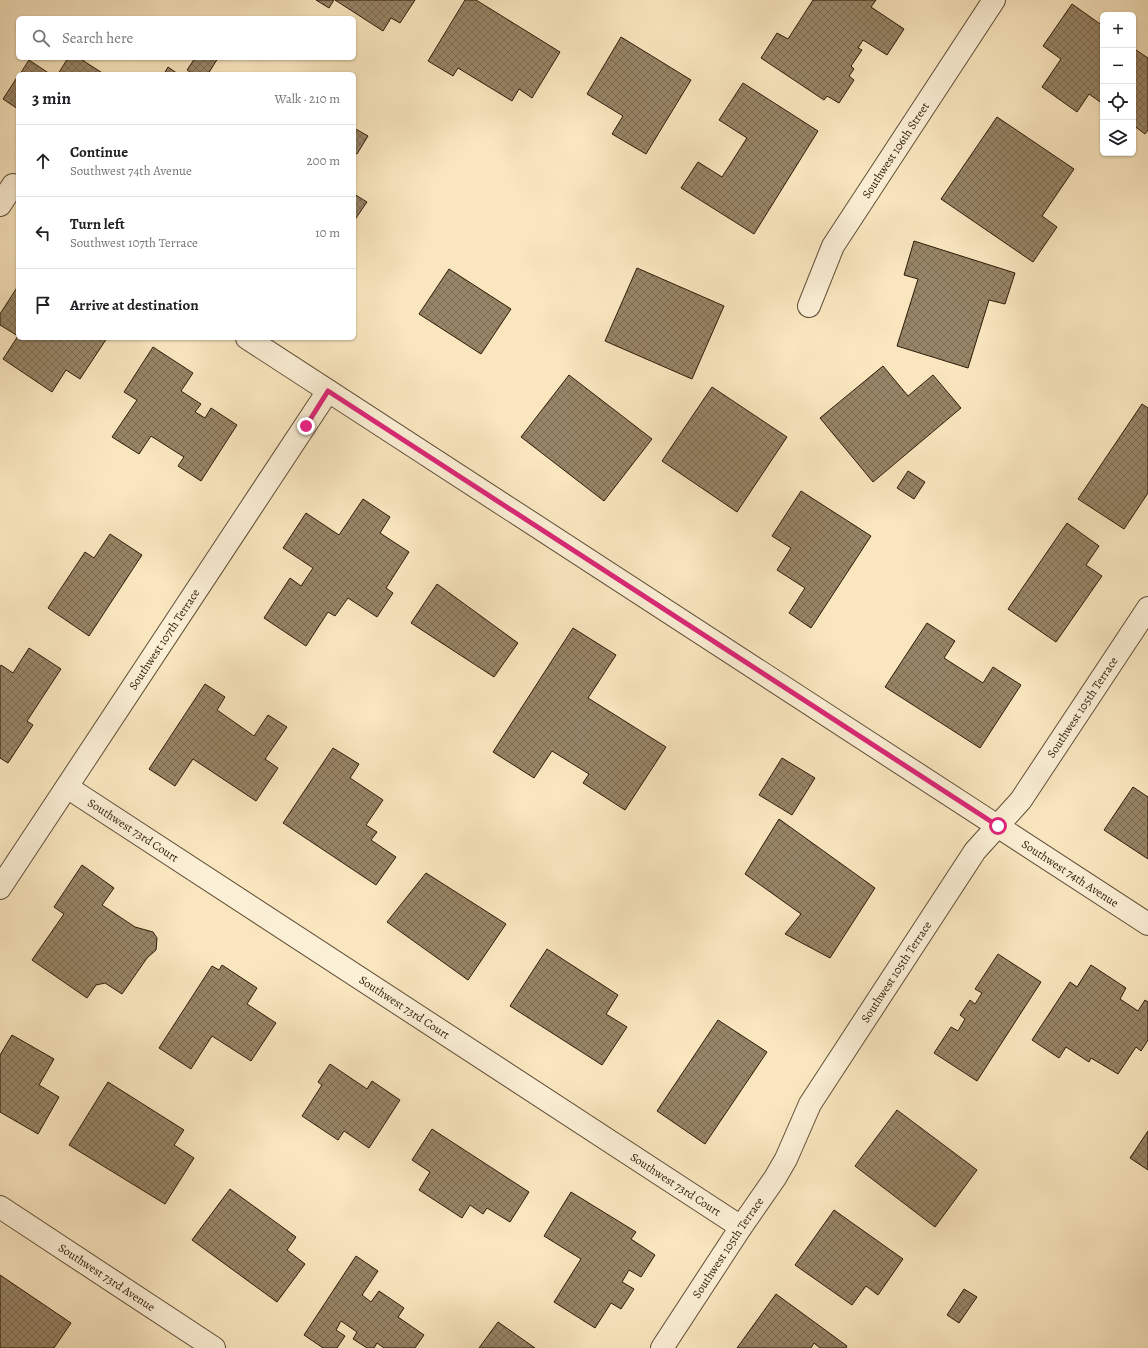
<!DOCTYPE html>
<html lang="en">
<head>
<meta charset="utf-8">
<style>
	:root { --surface:#fff; --page:#f6f6f6; --text:#202124; --muted:#757577; --line:#e0e0e0 }
	body { margin:0; font-family:Alegreya,serif; background:var(--page); color:var(--text) }
	.controls { position:absolute; right:12px; top:12px; display:grid; overflow:hidden; border-radius:6px; box-shadow:0 1px 3px #0004 }
	.controls button { width:36px; height:36px; display:grid; place-items:center; padding:0; border:0; border-bottom:1px solid var(--line); background:var(--surface); color:var(--text); font:20px sans-serif }
	.stop { position:absolute; width:12px; height:12px; margin:-9px; border:3px solid #db2777; border-radius:50%; background:#fff }
	.stop.end { background:#db2777; border-color:#fff; box-shadow:0 1px 4px #0008 }
	.list { margin:0; padding:0; list-style:none }
	h2 { display:flex; justify-content:space-between; align-items:center; height:52px; margin:0; padding:0 16px; font-size:17px }
	h2 small { font-size:13px; font-weight:400; color:var(--muted) }
	.list li { display:grid; grid-template-columns:26px 1fr auto; gap:12px; align-items:center; box-sizing:border-box; height:72px; padding:0 16px; border-top:1px solid var(--line) }
	.list b { display:block; font-size:15px; white-space:nowrap }
	.list p { margin:0; font-size:13px; white-space:nowrap; color:var(--muted) }
	.list em { font-size:13px; font-style:normal; color:var(--muted) }
	.icon { flex:none; width:22px; height:22px; fill:none; stroke:currentColor; stroke-width:2; stroke-linecap:round; stroke-linejoin:round }
	.map { position:relative; flex:none; width:1148px; height:1348px; overflow:hidden }
	.search { position:absolute; background:var(--surface); box-shadow:0 1px 3px #0004; left:16px; top:16px; width:340px; height:44px; display:flex; align-items:center; gap:10px; box-sizing:border-box; padding:0 14px; border-radius:6px; color:var(--muted); font-size:15px }
	.panel { position:absolute; background:var(--surface); box-shadow:0 1px 3px #0004; left:16px; top:72px; width:340px; height:268px; border-radius:6px }
	.map>svg:first-child { display:block }
</style>
</head>
<body>
<div class="map">
<svg width="1148" height="1348" viewBox="0 0 1148 1348">
	<defs>
		<pattern id="building-cross-hatch" width="8" height="8" patternUnits="userSpaceOnUse"><rect width="8" height="8" fill="#978567"/><path d="M0 0l8 8M0 8l8-8" fill="none" stroke="#7c6c53"/></pattern>
	</defs>
	<rect width="100%" height="100%" fill="#f9e6bf"/>
	<filter id="stains"><feTurbulence type="fractalNoise" baseFrequency=".005" numOctaves="4"/><feColorMatrix values="0 0 0 0 .2 0 0 0 0 .09 0 0 0 0 .02 0 0 0 .5 -.17"/></filter>
	<radialGradient id="worn" r=".72"><stop offset=".6" stop-color="#630" stop-opacity="0"/><stop offset="1" stop-color="#630" stop-opacity=".3"/></radialGradient>
	<g fill="url(#building-cross-hatch)" stroke="#2d1b08">
		<polygon points="316,0 334,0 329,8"/>
		<polygon points="335,0 415,0 400,23 391,18 383,31"/>
		<polygon points="465,0 476,0 560,52 532,98 519,89 512,101 458,68 453,76 428,61"/>
		<polygon points="813,0 876,0 871,7 904,29 887,55 863,40 858,48 862,50 851,66 854,69 849,76 854,80 839,103 827,96 824,100 761,58 777,33 788,39"/>
		<polygon points="1072,4 1103,26 1103,104 1089,94 1077,112 1042,87 1061,59 1043,46"/>
		<polygon points="621,37 691,80 646,154 612,134 623,116 587,94"/>
		<polygon points="1133,48 1148,58 1148,130 1145,134 1133,125"/>
		<polygon points="68,58 79,58 104,74 58,74"/>
		<polygon points="195,58 218,58 208,74 193,74 187,70"/>
		<polygon points="29,60 50,74 20,74"/>
		<polygon points="168,67 178,74 164,74"/>
		<polygon points="18,76 18,109 3,99"/>
		<polygon points="743,83 818,131 754,234 681,188 698,162 722,177 747,138 719,120"/>
		<polygon points="997,117 1074,169 1042,216 1057,227 1033,262 941,199"/>
		<polygon points="354,128 368,136 357,154 354,152"/>
		<polygon points="354,194 367,202 354,221"/>
		<polygon points="914,241 1015,273 1005,304 989,300 968,368 897,346 918,279 904,275"/>
		<polygon points="637,268 724,306 692,379 605,341"/>
		<polygon points="449,269 511,309 481,354 419,314"/>
		<polygon points="18,286 18,336 0,325 0,314"/>
		<polygon points="18,336 18,338 107,338 80,379 66,370 52,392 3,359"/>
		<polygon points="153,347 193,373 181,391 201,404 195,412 205,418 211,408 237,425 201,481 178,466 184,457 151,436 139,454 112,437 137,400 124,392"/>
		<polygon points="883,366 908,396 933,375 961,408 873,482 820,418"/>
		<polygon points="569,375 652,439 604,501 521,437"/>
		<polygon points="712,387 787,437 737,512 662,461"/>
		<polygon points="1142,404 1148,408 1148,493 1124,529 1078,499"/>
		<polygon points="908,471 925,482 914,499 897,488"/>
		<polygon points="801,491 871,536 811,628 789,613 805,588 777,570 791,548 772,536"/>
		<polygon points="363,499 390,517 380,533 409,552 386,588 393,593 377,617 348,598 335,616 328,612 306,646 264,618 290,578 301,586 313,568 283,548 306,513 339,535"/>
		<polygon points="1067,523 1099,546 1086,565 1102,576 1056,642 1008,609"/>
		<polygon points="110,534 142,555 89,636 48,608 85,552 94,558"/>
		<polygon points="437,584 518,643 494,677 411,623"/>
		<polygon points="927,623 955,641 944,658 983,683 993,667 1021,685 980,748 885,687"/>
		<polygon points="573,628 616,655 588,698 666,747 625,810 583,783 589,774 552,751 534,778 493,752"/>
		<polygon points="29,648 61,669 27,721 33,725 8,763 0,758 0,667 1,665 13,673"/>
		<polygon points="205,684 225,697 217,710 254,736 268,715 287,727 265,759 278,768 256,801 193,759 175,786 149,769"/>
		<polygon points="333,748 359,764 350,778 383,800 366,825 377,832 371,840 396,857 376,885 283,823"/>
		<polygon points="782,758 815,778 792,815 759,795"/>
		<polygon points="1133,787 1148,797 1148,859 1104,830"/>
		<polygon points="779,819 875,888 830,958 785,934 801,914 745,874"/>
		<polygon points="82,865 114,888 102,905 135,927 153,932 157,938 156,950 147,958 122,994 105,983 96,985 87,998 32,960 64,914 54,907"/>
		<polygon points="426,873 506,924 468,980 387,922"/>
		<polygon points="547,949 618,995 606,1014 627,1027 602,1065 510,1006"/>
		<polygon points="998,954 1041,982 977,1081 934,1053 951,1027 958,1031 965,1019 960,1015 970,1000 975,1004 982,993 975,989"/>
		<polygon points="222,965 257,988 247,1004 276,1023 251,1061 212,1036 191,1069 159,1048 212,966 219,970"/>
		<polygon points="1091,965 1126,988 1120,999 1138,1011 1145,1000 1148,1002 1148,1040 1141,1051 1136,1047 1118,1074 1091,1058 1089,1062 1066,1047 1059,1058 1032,1040 1070,982 1077,987"/>
		<polygon points="718,1020 767,1052 705,1144 657,1111"/>
		<polygon points="12,1035 54,1059 39,1085 59,1097 38,1134 0,1112 0,1055"/>
		<polygon points="330,1064 367,1089 372,1081 400,1100 369,1148 344,1131 338,1140 302,1116 322,1085 318,1082"/>
		<polygon points="108,1082 184,1130 174,1145 194,1158 165,1204 69,1145"/>
		<polygon points="897,1110 977,1170 935,1227 855,1166"/>
		<polygon points="432,1129 529,1192 510,1222 487,1208 483,1214 470,1205 462,1218 419,1190 430,1172 412,1160"/>
		<polygon points="1148,1131 1148,1170 1130,1158"/>
		<polygon points="230,1189 296,1237 287,1250 305,1264 277,1302 192,1240"/>
		<polygon points="571,1192 636,1232 631,1239 655,1255 641,1277 629,1270 622,1282 634,1289 621,1309 611,1303 595,1328 554,1302 581,1259 544,1236"/>
		<polygon points="834,1210 903,1259 878,1295 866,1286 852,1305 795,1265"/>
		<polygon points="356,1256 378,1271 362,1295 371,1302 379,1291 404,1308 398,1317 424,1335 415,1348 384,1348 377,1343 374,1348 367,1348 353,1339 357,1332 341,1321 336,1330 345,1336 337,1348 323,1348 304,1335"/>
		<polygon points="0,1275 71,1323 54,1348 0,1348"/>
		<polygon points="964,1289 977,1297 959,1323 947,1315"/>
		<polygon points="776,1294 847,1346 846,1348 820,1348 814,1343 811,1348 737,1348"/>
		<polygon points="498,1322 535,1348 479,1348"/>
	</g>
	<g fill="none" stroke-linecap="round" stroke-linejoin="round">
		<g stroke="#604e36" stroke-width="24">
			<g id="street">
				<polyline points="0,205 13,185"/>
				<path id="s1" d="M809,306L833,246L994,0"/>
				<path id="s2" d="M247,338L1148,924"/>
				<path id="s3" d="M67,787L741,1227"/>
				<path id="s4" d="M0,888L328,391"/>
				<path id="s5" d="M0,1207L214,1348"/>
				<path id="s6" d="M662,1348L741,1227L775,1178L786,1159L810,1104L975,851L1021,800L1148,608"/>
			</g>
		</g>
		<use href="#street" stroke="#fbefd5" stroke-width="22"/>
	</g>
	<g fill="none" stroke-linecap="round" stroke-linejoin="round">
		<polyline stroke="#db2777" stroke-width="5" points="306,426 328,391 998,826"/>
	</g>
	<g text-anchor="middle" stroke-width="3.5" stroke-linejoin="round" paint-order="stroke">
		<g font-size="12" fill="#2d1b08" stroke="#fbefd5">
			<text dy="4" stroke="none"><textPath href="#s1" startOffset="179">Southwest 106th Street</textPath></text>
			<text dy="4" stroke="none"><textPath href="#s4" startOffset="298">Southwest 107th Terrace</textPath></text>
			<text dy="4" stroke="none"><textPath href="#s6" startOffset="768">Southwest 105th Terrace</textPath></text>
			<text dy="4" stroke="none"><textPath href="#s3" startOffset="79">Southwest 73rd Court</textPath></text>
			<text dy="4" stroke="none"><textPath href="#s2" startOffset="982">Southwest 74th Avenue</textPath></text>
			<text dy="4" stroke="none"><textPath href="#s6" startOffset="444">Southwest 105th Terrace</textPath></text>
			<text dy="4" stroke="none"><textPath href="#s3" startOffset="403">Southwest 73rd Court</textPath></text>
			<text dy="4" stroke="none"><textPath href="#s3" startOffset="727">Southwest 73rd Court</textPath></text>
			<text dy="4" stroke="none"><textPath href="#s6" startOffset="120">Southwest 105th Terrace</textPath></text>
			<text dy="4" stroke="none"><textPath href="#s5" startOffset="128">Southwest 73rd Avenue</textPath></text>
		</g>
	</g>
	<rect width="100%" height="100%" filter="url(#stains)"/>
	<rect width="100%" height="100%" fill="url(#worn)"/>
</svg>
<div class="controls">
<button>+</button>
<button>−</button>
<button><svg class="icon" aria-label="locate" viewBox="0 0 24 24"><circle cx="12" cy="12" r="6"/><path d="M12 2v4M12 18v4M2 12h4M18 12h4"/></svg></button>
<button><svg class="icon" aria-label="layers" viewBox="0 0 24 24"><path d="M12 4l9 5-9 5-9-5zM3 14l9 5 9-5"/></svg></button>
</div>
<div class="stop" style="left:998px;top:826px"></div>
<div class="stop end" style="left:306px;top:426px"></div>
<div class="search"><svg class="icon" aria-label="search" viewBox="0 0 24 24"><circle cx="10" cy="10" r="6"/><path d="M15 15l6 6"/></svg>Search here</div>
<section class="panel">
<h2>3 min<small>Walk · 210 m</small></h2>
<ul class="list">
<li><svg class="icon" aria-label="ahead" viewBox="0 0 24 24"><path d="M12 20V5M6 11l6-6 6 6"/></svg><div><b>Continue</b><p>Southwest 74th Avenue</p></div><em>200 m</em></li>
<li><svg class="icon" aria-label="left" viewBox="0 0 24 24"><path d="M17 20v-9H6M10 6l-5 5 5 5"/></svg><div><b>Turn left</b><p>Southwest 107th Terrace</p></div><em>10 m</em></li>
<li><svg class="icon" aria-label="arrive" viewBox="0 0 24 24"><path d="M6 21V4h12l-3 4 3 4H6"/></svg><div><b>Arrive at destination</b></div></li>
</ul>
</section>
</div>
</body>
</html>
